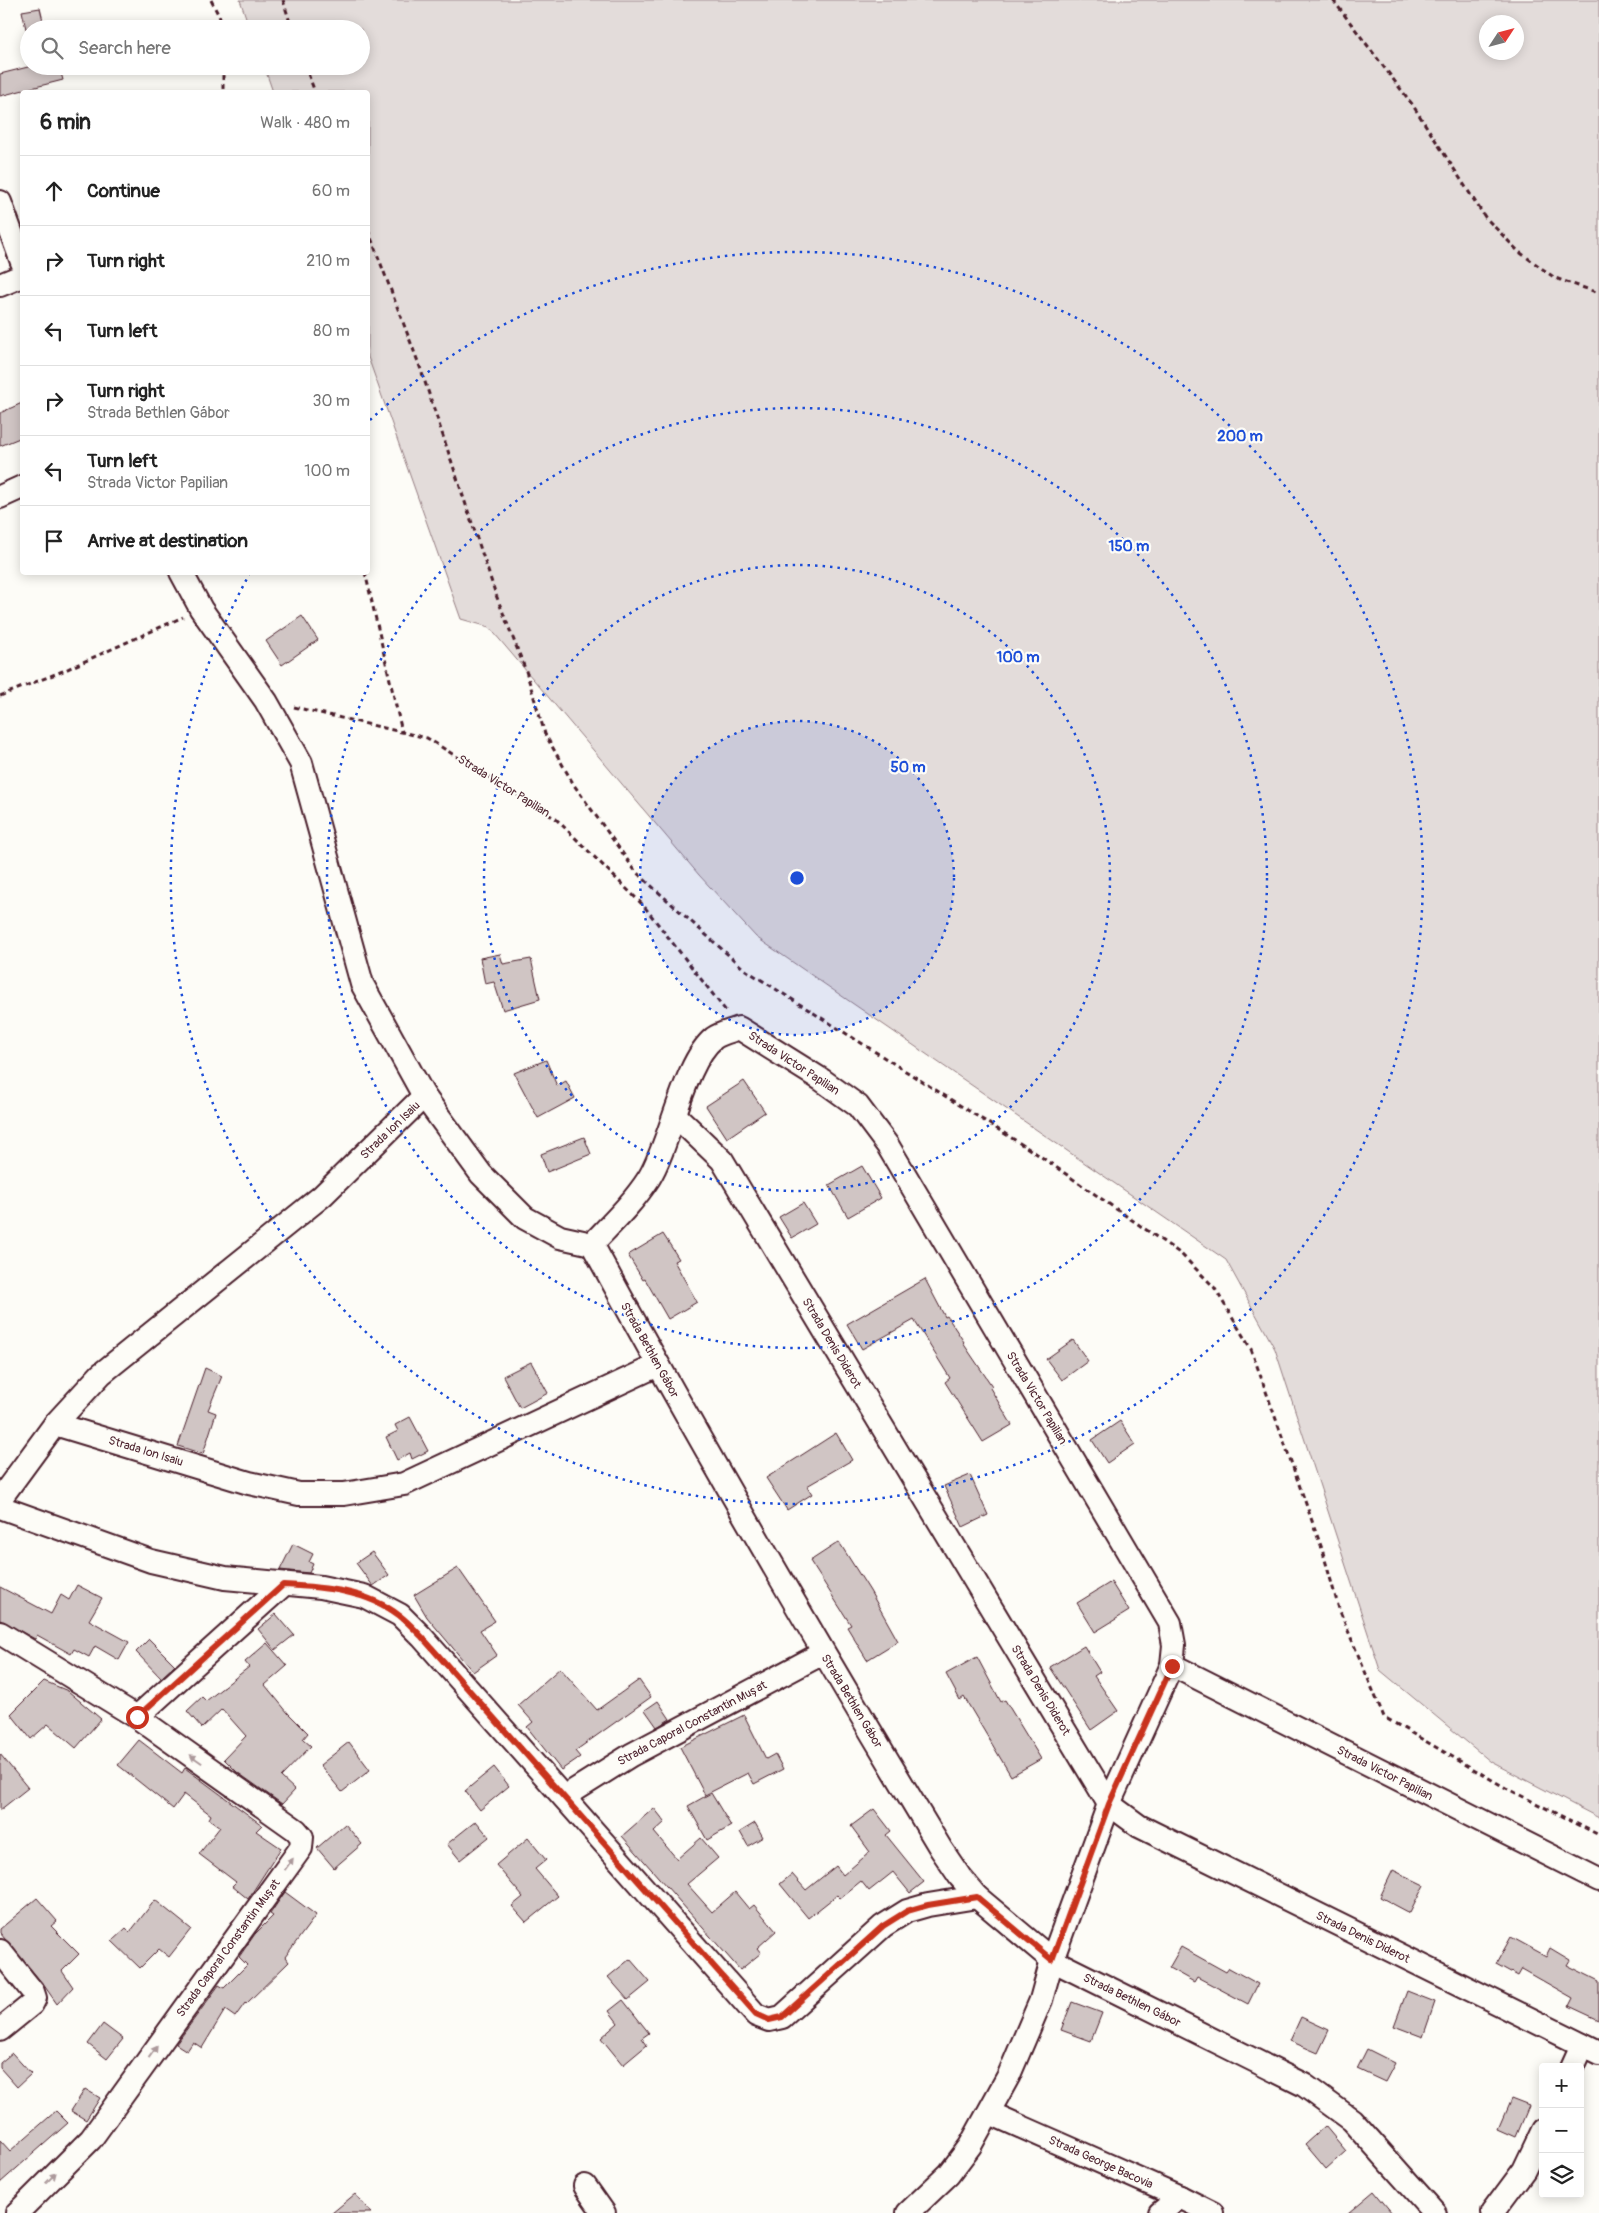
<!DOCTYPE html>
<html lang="en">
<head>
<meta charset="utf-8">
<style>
	:root { --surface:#fff; --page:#f2f2f2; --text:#222; --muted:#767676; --line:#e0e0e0 }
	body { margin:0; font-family:Pangolin,sans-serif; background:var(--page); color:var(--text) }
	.controls { position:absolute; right:15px; bottom:15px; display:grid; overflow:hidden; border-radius:5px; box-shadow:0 2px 12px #0003 }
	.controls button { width:45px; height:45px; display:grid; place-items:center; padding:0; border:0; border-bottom:1px solid var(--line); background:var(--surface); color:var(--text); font:25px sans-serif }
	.compass { position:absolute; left:1479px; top:15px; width:45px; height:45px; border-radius:50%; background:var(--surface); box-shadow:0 2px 12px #0003; rotate:54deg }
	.stop { position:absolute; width:15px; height:15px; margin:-11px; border:4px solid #c8321e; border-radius:50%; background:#fff }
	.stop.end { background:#c8321e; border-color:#fff; box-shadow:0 1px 5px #0008 }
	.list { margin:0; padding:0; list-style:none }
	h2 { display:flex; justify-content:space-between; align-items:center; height:65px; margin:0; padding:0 20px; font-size:21px }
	h2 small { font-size:16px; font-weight:400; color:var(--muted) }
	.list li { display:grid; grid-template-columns:32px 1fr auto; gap:15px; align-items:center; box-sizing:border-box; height:70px; padding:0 20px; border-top:1px solid var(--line) }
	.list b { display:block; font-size:19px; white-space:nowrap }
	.list p { margin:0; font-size:16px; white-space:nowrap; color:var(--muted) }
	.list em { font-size:16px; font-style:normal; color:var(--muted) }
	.icon { flex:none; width:28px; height:28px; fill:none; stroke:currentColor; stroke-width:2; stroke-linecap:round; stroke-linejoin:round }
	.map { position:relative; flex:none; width:1599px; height:2213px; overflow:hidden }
	.search { position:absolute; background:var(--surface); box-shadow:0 2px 12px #0003; left:20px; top:20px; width:350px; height:55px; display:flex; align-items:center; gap:12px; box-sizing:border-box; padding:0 18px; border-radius:28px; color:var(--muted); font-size:19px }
	.panel { position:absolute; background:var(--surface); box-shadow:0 2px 12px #0003; left:20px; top:90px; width:350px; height:485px; border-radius:5px }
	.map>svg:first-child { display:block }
</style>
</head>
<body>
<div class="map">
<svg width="1599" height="2213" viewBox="0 0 1599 2213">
	<rect width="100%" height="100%" fill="#fdfcf7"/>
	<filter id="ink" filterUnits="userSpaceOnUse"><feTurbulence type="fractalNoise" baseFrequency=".02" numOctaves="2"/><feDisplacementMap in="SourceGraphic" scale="10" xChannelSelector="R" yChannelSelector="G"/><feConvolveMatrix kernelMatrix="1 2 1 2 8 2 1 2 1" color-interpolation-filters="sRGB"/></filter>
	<g filter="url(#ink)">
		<path fill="#e3dcda" stroke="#967e82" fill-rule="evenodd" d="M240,0H1599V1818L1491,1762L1380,1670L1275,1349L1226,1260L756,937L699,875L489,627L461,619L368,357V92H273L264,66H361V29H250ZM1486,22H1516V52H1486Z"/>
		<g fill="#d0c5c4" stroke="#4a1f2b">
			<polygon points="40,8 45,29 26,29 22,11"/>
			<polygon points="32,66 59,66 63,80 0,96 0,74"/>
			<polygon points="22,403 22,437 0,446 0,413"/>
			<polygon points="302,616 318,640 282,665 266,641"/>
			<polygon points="500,954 503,964 531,959 540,999 503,1010 494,982 485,984 480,958"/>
			<polygon points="546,1060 557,1086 566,1081 575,1098 538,1118 514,1073"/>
			<polygon points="744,1081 765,1112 727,1138 706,1106"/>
			<polygon points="584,1137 591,1154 547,1172 541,1154"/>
			<polygon points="862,1166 881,1198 848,1217 829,1185"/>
			<polygon points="803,1203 816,1224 792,1238 779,1217"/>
			<polygon points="663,1234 679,1259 674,1261 697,1302 668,1319 645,1279 643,1280 628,1255"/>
			<polygon points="925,1279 945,1317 947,1316 964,1342 963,1343 992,1386 990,1388 1012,1425 983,1442 945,1382 950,1378 914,1320 862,1349 847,1324"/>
			<polygon points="1073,1340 1088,1361 1062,1380 1046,1359"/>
			<polygon points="531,1362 548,1393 520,1408 503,1376"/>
			<polygon points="205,1368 222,1376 208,1410 216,1413 203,1454 178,1446"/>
			<polygon points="410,1417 428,1451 412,1459 410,1453 397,1460 386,1437 398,1431 395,1425"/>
			<polygon points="1120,1421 1135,1444 1107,1463 1092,1440"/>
			<polygon points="836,1433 852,1460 807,1486 812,1494 787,1510 766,1478"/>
			<polygon points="970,1475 988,1515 963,1527 944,1486"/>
			<polygon points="839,1542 870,1591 898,1641 867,1660 847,1627 851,1625 810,1561"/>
			<polygon points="293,1544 313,1554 309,1562 313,1564 309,1573 280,1570"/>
			<polygon points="372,1552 389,1575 373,1586 356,1563"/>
			<polygon points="458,1568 495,1621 480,1630 497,1655 473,1672 427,1617 414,1595"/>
			<polygon points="1111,1582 1129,1611 1095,1632 1077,1603"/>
			<polygon points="77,1585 102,1598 89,1620 129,1642 119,1660 95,1646 89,1657 74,1649 71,1654 37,1635 35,1639 0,1620 0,1587 51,1614 61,1595 69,1600"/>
			<polygon points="276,1614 294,1635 275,1650 258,1629"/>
			<polygon points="149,1639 175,1665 161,1678 136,1652"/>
			<polygon points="267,1643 287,1666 265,1685 288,1713 308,1733 303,1739 311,1746 281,1777 295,1790 282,1804 237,1772 224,1759 246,1736 222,1709 202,1728 187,1711 202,1697 206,1701 249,1667 245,1662"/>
			<polygon points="1084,1646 1100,1672 1094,1676 1118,1711 1091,1730 1050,1667"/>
			<polygon points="977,1657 1001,1702 1005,1700 1041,1759 1011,1776 964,1697 960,1700 946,1674"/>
			<polygon points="560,1668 597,1710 639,1680 651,1697 575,1751 580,1757 561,1770 527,1727 533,1722 518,1705"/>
			<polygon points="44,1681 68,1691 101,1719 76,1748 48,1724 31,1739 11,1714"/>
			<polygon points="658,1701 670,1719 657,1727 645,1710"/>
			<polygon points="744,1715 766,1759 775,1754 783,1769 754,1784 748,1773 705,1795 680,1747"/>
			<polygon points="139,1740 182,1773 185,1768 262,1825 256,1831 281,1848 248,1899 232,1886 236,1882 199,1854 220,1827 209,1819 211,1815 184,1794 173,1809 118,1765"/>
			<polygon points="349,1742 370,1770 342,1792 320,1765"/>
			<polygon points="0,1754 28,1788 0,1810"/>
			<polygon points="494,1767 509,1786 480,1810 465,1791"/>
			<polygon points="711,1793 731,1826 707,1840 688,1806"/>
			<polygon points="654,1808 665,1822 654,1832 677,1859 701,1838 718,1858 687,1884 712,1912 735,1892 749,1909 754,1905 776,1931 757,1948 761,1953 740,1970 622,1836"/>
			<polygon points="874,1809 891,1831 886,1835 924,1882 910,1893 893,1872 869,1891 861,1881 840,1898 837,1895 808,1918 780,1884 792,1874 806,1890 836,1866 843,1875 870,1852 851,1826"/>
			<polygon points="476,1821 489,1837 460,1860 447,1844"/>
			<polygon points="755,1823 763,1837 748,1846 740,1832"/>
			<polygon points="345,1824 362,1844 334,1868 317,1848"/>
			<polygon points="528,1838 546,1860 535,1869 558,1896 526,1922 512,1906 523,1897 496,1865"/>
			<polygon points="1393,1870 1424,1885 1410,1913 1380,1897"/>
			<polygon points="285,1892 316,1915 285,1957 289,1962 246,2004 245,2003 235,2017 225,2010 202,2048 193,2042 187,2051 176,2044 219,1985 224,1988 247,1965 239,1957 255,1934 273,1916 270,1914"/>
			<polygon points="37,1898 57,1921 51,1926 79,1954 62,1971 73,1987 57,2004 43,1984 0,1933 0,1929"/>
			<polygon points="155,1900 191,1929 169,1957 159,1949 140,1968 112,1941 126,1928 130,1932"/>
			<polygon points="1511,1937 1546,1956 1550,1948 1570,1960 1567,1965 1599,1981 1599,2020 1569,2006 1573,1998 1522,1969 1518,1976 1496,1964"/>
			<polygon points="1181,1947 1226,1972 1229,1968 1258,1984 1248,2004 1197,1977 1194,1982 1169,1968"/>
			<polygon points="630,1959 650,1982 628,2000 608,1977"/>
			<polygon points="1407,1991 1435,2002 1423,2037 1394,2026"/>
			<polygon points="623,2000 649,2033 642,2038 647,2045 623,2065 601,2038 618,2023 609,2011"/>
			<polygon points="1072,2002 1102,2013 1091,2041 1061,2030"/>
			<polygon points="1301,2017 1329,2030 1318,2053 1290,2041"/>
			<polygon points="103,2024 123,2039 107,2059 88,2044"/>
			<polygon points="1367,2049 1395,2063 1385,2082 1357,2069"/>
			<polygon points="12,2053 31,2074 17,2087 0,2068 0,2063"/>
			<polygon points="85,2089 100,2098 86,2120 71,2111"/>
			<polygon points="1511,2099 1529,2106 1516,2137 1498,2129"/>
			<polygon points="56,2111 68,2123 0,2183 0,2140 10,2151"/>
			<polygon points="1325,2126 1346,2151 1326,2169 1305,2144"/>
			<polygon points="1374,2191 1392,2213 1348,2213"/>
			<polygon points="355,2194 371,2213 332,2213"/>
		</g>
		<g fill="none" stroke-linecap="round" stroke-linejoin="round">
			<g stroke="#4a1f2b" stroke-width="26">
				<g id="street">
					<polyline points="0,202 22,262"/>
					<polyline points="0,285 22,276"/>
					<polyline points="0,497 22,487"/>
					<polyline points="181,572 201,609 266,701 301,763 362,984 424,1096 481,1174 525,1218 560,1237 592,1244"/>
					<polyline points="676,1116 722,1160 1109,1804 1139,1826 1599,2053"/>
					<path d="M592,1244C612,1223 633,1203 649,1178C671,1142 684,1062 714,1038C721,1033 732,1031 739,1028L822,1080L858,1106L888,1146L1170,1623L1174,1645L1172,1665L1109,1804L1052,1960L1041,2000L1009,2075L970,2146L949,2174L908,2213"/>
					<path d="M592,1244C703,1449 821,1650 941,1849L960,1877L977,1897L1052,1960L1304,2085L1352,2120L1435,2213"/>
					<polyline points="55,1424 249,1483 299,1494 344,1494 404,1484 658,1365"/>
					<polyline points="0,1499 55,1424 101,1374 322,1196 424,1096"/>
					<polyline points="0,1507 151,1561 225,1578 321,1587 364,1596 400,1615 422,1637 756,2015 769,2020 782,2017 883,1926 907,1911 928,1905 977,1897"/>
					<polyline points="0,1633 137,1717 296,1830 302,1837 301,1848 91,2139 17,2213"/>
					<polyline points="1172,1665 1599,1880"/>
					<polyline points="137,1717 283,1585"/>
					<polyline points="564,1797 631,1755 823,1653"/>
					<polyline points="0,1951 33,1992 35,1998 32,2004 0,2030"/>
					<polyline points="1572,2067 1582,2045"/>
					<polyline points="990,2113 1180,2197 1212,2213"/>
					<polyline points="585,2186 604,2213"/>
					<polyline points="1160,2213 1180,2197"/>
					<polyline points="1492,2213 1524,2170 1543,2130"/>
				</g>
			</g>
			<g stroke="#4a1f2b" stroke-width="3" stroke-dasharray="5 4" stroke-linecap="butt">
				<polyline points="211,0 221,20 221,29"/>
				<polyline points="283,0 292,29"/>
				<polyline points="1333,0 1412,104 1485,217 1518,251 1555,278 1599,293"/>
				<polyline points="223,66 223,92"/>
				<polyline points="305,66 315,92"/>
				<polyline points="368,230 420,367 496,595 526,671 545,734 574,785 636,872 744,969 1037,1154 1181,1254 1214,1287 1251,1349 1322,1549 1339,1609 1384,1717 1506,1788 1599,1835"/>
				<polyline points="365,572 402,732"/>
				<polyline points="0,696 63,671 183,617"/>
				<polyline points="294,707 427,738 556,819 643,905 726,1011"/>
			</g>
			<use href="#street" stroke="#fdfcf7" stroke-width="22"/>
		</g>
		<defs><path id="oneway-solid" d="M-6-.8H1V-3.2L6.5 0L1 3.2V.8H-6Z" transform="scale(1.25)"/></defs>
		<g fill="#ac999b">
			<use href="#oneway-solid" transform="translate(196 1759) rotate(-145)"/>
			<use href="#oneway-solid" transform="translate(289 1864) rotate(-54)"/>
			<use href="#oneway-solid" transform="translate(153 2052) rotate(-54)"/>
			<use href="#oneway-solid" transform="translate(51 2178) rotate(-45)"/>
		</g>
	</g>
	<g fill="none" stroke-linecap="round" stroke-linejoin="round" filter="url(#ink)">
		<path stroke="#c8321e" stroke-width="6" d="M137,1717L283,1585C323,1587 367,1590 400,1616C408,1622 415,1630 422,1637L756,2014L769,2020L782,2017L883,1926L907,1911L928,1905L977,1897L1052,1960L1109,1804L1172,1666"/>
	</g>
	<circle cx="797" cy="878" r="157" fill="#1d4ed8" fill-opacity=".12"/>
	<g fill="none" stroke="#1d4ed8" stroke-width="2.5" stroke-dasharray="2.5 5">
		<circle cx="797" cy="878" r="157"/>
		<circle cx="797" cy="878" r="313"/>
		<circle cx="797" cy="878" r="470"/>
		<path d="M370 420A626 626 0 1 1 249 575"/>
	</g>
	<g text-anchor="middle" stroke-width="4.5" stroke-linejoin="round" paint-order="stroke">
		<g font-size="12" fill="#4a1f2b" stroke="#fdfcf7">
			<text transform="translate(504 786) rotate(32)" y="4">Strada Victor Papilian</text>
			<text transform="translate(794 1063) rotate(33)" y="4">Strada Victor Papilian</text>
			<text transform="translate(390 1130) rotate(-44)" y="4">Strada Ion Isaiu</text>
			<text transform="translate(832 1343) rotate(59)" y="4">Strada Denis Diderot</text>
			<text transform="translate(650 1350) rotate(61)" y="4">Strada Bethlen Gábor</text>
			<text transform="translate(1037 1398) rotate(59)" y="4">Strada Victor Papilian</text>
			<text transform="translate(146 1451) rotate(17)" y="4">Strada Ion Isaiu</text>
			<text transform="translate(1041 1690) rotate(59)" y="4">Strada Denis Diderot</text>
			<text transform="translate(852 1701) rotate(59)" y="4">Strada Bethlen Gábor</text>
			<text transform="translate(692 1723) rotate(-28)" y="4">Strada Caporal Constantin Mușat</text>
			<text transform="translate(1385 1773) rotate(27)" y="4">Strada Victor Papilian</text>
			<text transform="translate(1363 1937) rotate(26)" y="4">Strada Denis Diderot</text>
			<text transform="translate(228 1948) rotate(-54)" y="4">Strada Caporal Constantin Mușat</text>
			<text transform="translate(1132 2000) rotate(26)" y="4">Strada Bethlen Gábor</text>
			<text transform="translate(1101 2162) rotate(24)" y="4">Strada George Bacovia</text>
		</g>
	</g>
	<circle cx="797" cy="878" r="8" fill="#1d4ed8" stroke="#fdfcf7" stroke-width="2.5"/>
	<g font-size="15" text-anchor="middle" font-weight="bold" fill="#1d4ed8" stroke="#fdfcf7" stroke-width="4.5" stroke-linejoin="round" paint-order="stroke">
		<text x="1240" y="441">200 m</text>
		<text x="1129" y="551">150 m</text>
		<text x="1018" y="662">100 m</text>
		<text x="908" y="772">50 m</text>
	</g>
</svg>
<div class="controls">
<button>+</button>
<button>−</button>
<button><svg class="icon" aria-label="layers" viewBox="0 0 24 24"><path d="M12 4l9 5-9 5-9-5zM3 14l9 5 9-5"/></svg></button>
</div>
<svg class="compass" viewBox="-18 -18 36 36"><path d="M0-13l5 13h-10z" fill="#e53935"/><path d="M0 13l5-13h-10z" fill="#767676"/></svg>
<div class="stop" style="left:137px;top:1717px"></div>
<div class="stop end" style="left:1172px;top:1666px"></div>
<div class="search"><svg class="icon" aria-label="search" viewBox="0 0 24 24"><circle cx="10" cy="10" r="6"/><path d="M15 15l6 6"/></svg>Search here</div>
<section class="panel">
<h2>6 min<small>Walk · 480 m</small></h2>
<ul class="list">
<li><svg class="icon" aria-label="ahead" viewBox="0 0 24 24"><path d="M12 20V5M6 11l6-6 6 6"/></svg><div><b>Continue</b></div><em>60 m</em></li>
<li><svg class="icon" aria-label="right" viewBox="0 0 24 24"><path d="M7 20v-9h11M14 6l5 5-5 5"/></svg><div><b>Turn right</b></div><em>210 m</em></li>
<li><svg class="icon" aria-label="left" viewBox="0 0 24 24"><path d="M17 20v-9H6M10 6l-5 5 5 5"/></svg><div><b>Turn left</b></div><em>80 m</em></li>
<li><svg class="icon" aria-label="right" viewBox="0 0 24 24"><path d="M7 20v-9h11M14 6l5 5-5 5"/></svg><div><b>Turn right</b><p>Strada Bethlen Gábor</p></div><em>30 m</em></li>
<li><svg class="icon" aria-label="left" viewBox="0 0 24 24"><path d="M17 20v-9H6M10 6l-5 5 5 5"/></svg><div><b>Turn left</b><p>Strada Victor Papilian</p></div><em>100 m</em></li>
<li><svg class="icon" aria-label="arrive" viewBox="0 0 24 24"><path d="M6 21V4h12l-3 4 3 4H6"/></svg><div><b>Arrive at destination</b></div></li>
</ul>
</section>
</div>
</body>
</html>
